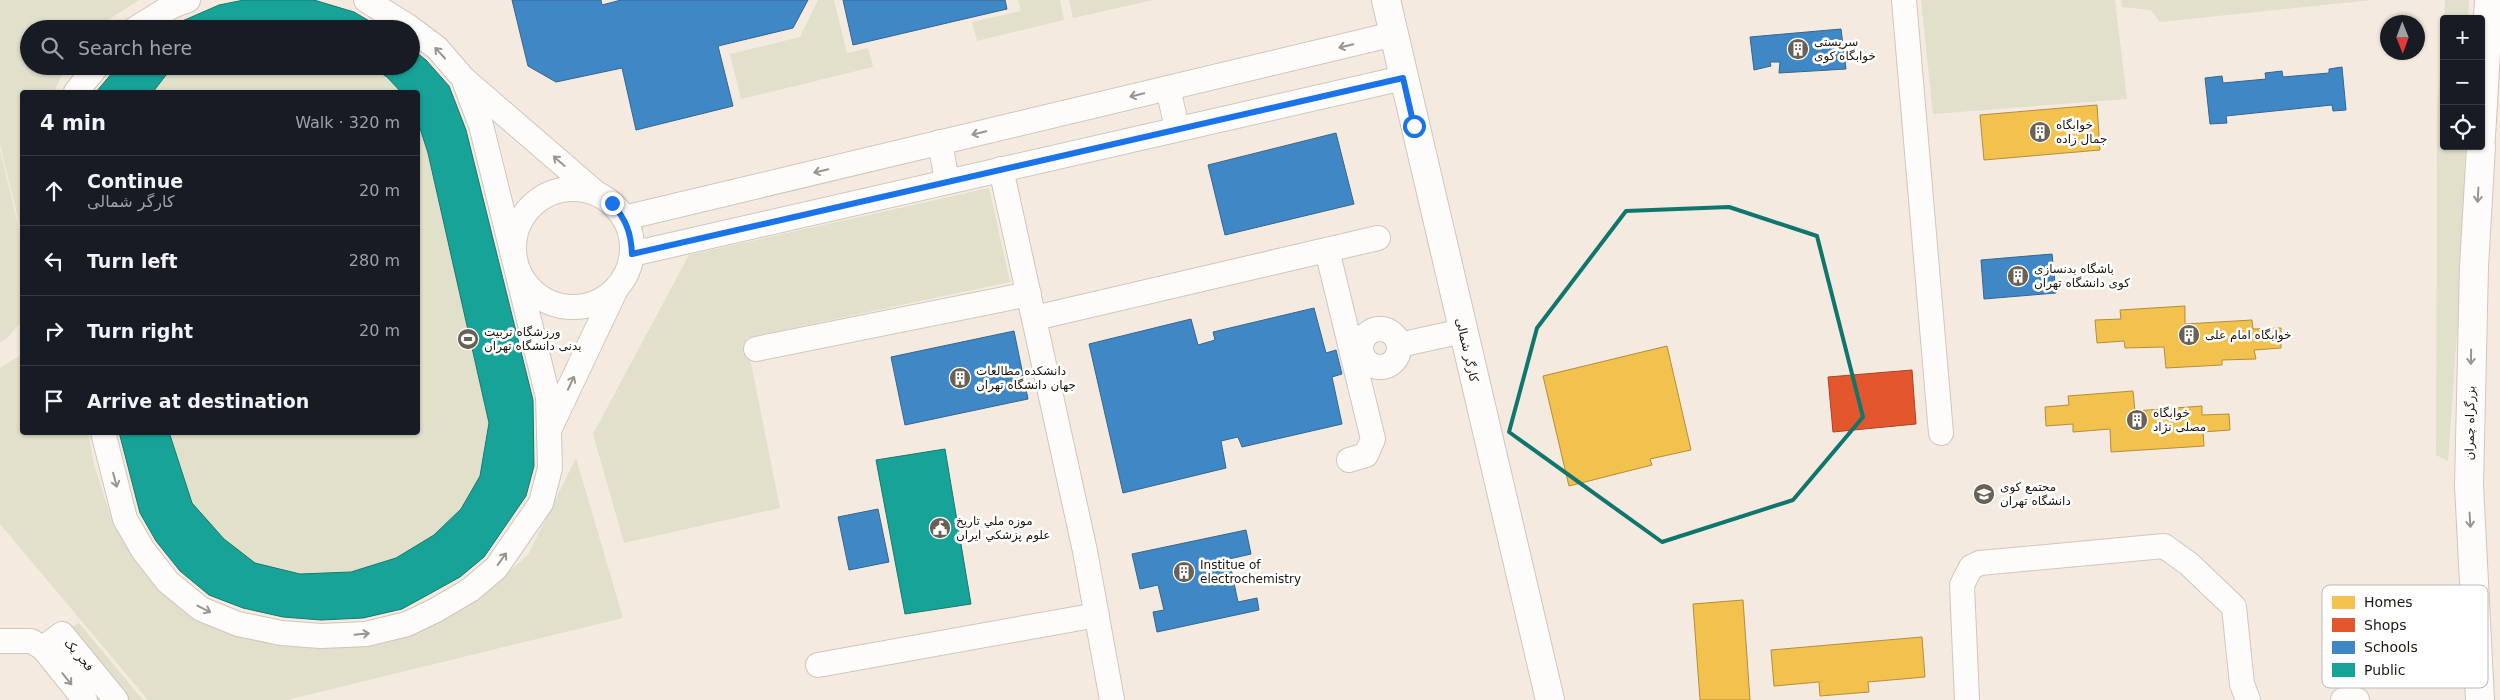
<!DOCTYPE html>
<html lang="en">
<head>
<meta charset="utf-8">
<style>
	:root { --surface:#171b24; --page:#242831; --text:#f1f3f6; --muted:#9ea1a6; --line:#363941 }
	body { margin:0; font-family:"DejaVu Sans",Vazirmatn,sans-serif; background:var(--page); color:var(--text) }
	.controls { position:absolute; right:15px; top:15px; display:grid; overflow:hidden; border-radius:5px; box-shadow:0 1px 4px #0004 }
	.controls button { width:45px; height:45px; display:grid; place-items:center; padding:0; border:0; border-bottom:1px solid var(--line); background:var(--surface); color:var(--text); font:25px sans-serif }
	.compass { position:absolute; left:2380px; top:15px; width:45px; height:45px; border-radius:50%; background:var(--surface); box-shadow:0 1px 4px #0004; rotate:179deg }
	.stop { position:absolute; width:15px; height:15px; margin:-11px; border:4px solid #1a73e8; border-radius:50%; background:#fff }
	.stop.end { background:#1a73e8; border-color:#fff; box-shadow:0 1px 5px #0008 }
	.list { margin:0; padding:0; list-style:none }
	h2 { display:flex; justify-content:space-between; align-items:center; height:65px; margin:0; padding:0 20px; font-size:21px }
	h2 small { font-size:16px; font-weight:400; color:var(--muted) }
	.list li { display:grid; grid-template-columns:32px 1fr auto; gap:15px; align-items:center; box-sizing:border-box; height:70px; padding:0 20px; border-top:1px solid var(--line) }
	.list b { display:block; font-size:19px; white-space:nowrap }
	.list p { margin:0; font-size:16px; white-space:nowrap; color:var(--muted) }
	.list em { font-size:16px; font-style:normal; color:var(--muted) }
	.icon { flex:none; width:28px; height:28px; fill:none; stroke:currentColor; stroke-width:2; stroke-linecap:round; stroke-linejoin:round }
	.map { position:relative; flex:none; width:2500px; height:700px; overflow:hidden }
	.search { position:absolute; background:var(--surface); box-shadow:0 1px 4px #0004; left:20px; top:20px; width:400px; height:55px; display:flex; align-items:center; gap:12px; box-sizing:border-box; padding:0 18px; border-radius:28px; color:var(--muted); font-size:19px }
	.panel { position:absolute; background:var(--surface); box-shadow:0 1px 4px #0004; left:20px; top:90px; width:400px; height:345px; border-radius:5px }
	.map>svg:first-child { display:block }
</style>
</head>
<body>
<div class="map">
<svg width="2500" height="700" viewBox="0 0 2500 700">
	<rect width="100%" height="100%" fill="#f5eadf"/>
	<g fill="#e0e0cb">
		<polygon points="0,0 139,0 111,18 102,29 29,29 29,66 70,66 62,75 54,92 22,92 22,234 0,145"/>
		<polygon points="818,0 834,0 847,53 868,48 873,67 741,99 730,54 800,37"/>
		<polygon points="1018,0 1060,0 1064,20 977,41 972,22 1021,11"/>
		<polygon points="1069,0 1153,0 1073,18"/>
		<polygon points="1921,0 2115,0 2127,99 1933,114"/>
		<polygon points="2121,0 2372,0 2160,22 2151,10 2122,7"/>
		<polygon points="2445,0 2469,0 2468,19 2444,19"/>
		<polygon points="2444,19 2444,146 2465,146 2462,263 2448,461 2436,455 2437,111"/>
		<polygon points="118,66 411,66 466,130 533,400 534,466 526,496 484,557 460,577 428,596 402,609 363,618 321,620 283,617 243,608 209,595 180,571 156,541 119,433 418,432 418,92 96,92"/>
		<polygon points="0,149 22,242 22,321 7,338 0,342"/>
		<polygon points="989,188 1010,282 746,338 780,508 624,543 593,434 689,255"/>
		<polygon points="22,354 22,432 88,433 95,468 114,527 169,594 213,623 409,634 472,604 528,555 576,458 623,618 287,700 148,700 0,524 0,368"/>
		<polygon points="79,623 143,700 129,700 71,627"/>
	</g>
	<g fill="#f2c14e" stroke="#b38e3a">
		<polygon points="2097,105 2100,150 1984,160 1980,115"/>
		<polygon points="2185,306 2185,324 2252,320 2253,329 2281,328 2281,348 2254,350 2256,359 2222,360 2222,365 2166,368 2164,347 2125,348 2124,341 2097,343 2095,320 2121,319 2120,310"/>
		<polygon points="1667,346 1691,450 1650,459 1652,465 1569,486 1543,376"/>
		<polygon points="2133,391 2135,411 2202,406 2202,415 2229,414 2230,430 2203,432 2204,446 2111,452 2110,429 2073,432 2073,424 2046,426 2045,407 2069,405 2068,396"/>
		<polygon points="1743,600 1750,700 1700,700 1693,604"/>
		<polygon points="1922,637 1925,677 1868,682 1869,692 1820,696 1819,682 1774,686 1771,650"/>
	</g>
	<polygon fill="#e4572e" stroke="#a94424" points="1912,370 1916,424 1833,432 1828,377"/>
	<g fill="#3f88c5" stroke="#35668e">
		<polygon points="512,0 601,0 602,5 621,0 808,0 793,28 718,46 733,106 636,130 622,68 556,82 528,66"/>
		<polygon points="843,0 1005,0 1007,9 853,45"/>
		<polygon points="1841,29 1846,69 1779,73 1780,62 1770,62 1771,66 1754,70 1750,37"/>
		<polygon points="2342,67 2346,110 2333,111 2332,105 2226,116 2227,123 2210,124 2205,78 2222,76 2223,83 2266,79 2265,73 2282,71 2283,77 2329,73 2329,69"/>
		<polygon points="1336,133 1354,204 1225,235 1208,165"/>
		<polygon points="2052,254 2056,293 1984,299 1981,260"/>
		<polygon points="1314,308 1326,353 1336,350 1342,374 1332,377 1342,424 1242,447 1238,437 1221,441 1226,468 1123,493 1089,344 1191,319 1198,345 1215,340 1213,332"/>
		<polygon points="1014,331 1028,399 905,425 891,357"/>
		<polygon points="878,509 889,562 849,570 838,517"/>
		<polygon points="1246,530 1251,554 1229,559 1238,602 1257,598 1259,610 1157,632 1153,612 1164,610 1158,585 1140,589 1132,554"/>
	</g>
	<g fill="#17a398" stroke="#19796e">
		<polygon points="244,0 314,0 354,12 383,29 164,29 219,5"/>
		<polygon points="411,48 426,60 449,86 466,130 533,400 534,466 526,496 484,557 460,577 402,609 363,618 321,620 283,617 243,608 209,595 180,571 156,541 140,513 119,432 169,432 192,503 224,539 255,563 300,574 351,572 396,558 434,535 461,509 480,476 489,423 428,153 418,122 418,92 401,92 387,77 370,66 411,66"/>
		<polygon points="118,66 184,66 166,75 153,92 96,92"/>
		<polygon points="945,449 971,604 905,614 876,460"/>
	</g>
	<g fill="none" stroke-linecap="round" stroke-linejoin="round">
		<g stroke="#d0c6bd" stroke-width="26">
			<g id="minor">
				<polyline points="1904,0 1941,433"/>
				<polyline points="135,29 172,6 188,0"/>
				<polyline points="465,80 596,193"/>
				<polyline points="1168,88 1177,128"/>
				<polyline points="76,92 97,66"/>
				<polyline points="940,142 947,181"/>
				<polyline points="1001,169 1085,551 1112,700"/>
				<circle cx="573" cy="248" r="59"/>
				<polyline points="624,218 1394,34"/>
				<polyline points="1327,250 1373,439 1366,455 1349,460"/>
				<polyline points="632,254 1403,78"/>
				<polyline points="1035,318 1378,238"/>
				<circle cx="1380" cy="348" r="19"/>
				<polyline points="1399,345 1463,331"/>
				<polyline points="756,349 1029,294"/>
				<polyline points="551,426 616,289"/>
				<polyline points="103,432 125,519 143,550 168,582 201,609 238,624 281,633 321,636 366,634 407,624 436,610 470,590 496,568 541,503 550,468 548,397 481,125 463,78 437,48 409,27 366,0"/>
				<polyline points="0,641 31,641 43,648"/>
				<polyline points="818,665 1097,615"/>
				<polyline points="85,700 43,648 62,634 116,700"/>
				<polyline points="1967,700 1962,585 1971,567 1980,563 2164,546 2189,564 2234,607 2242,684 2248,700"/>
				<polyline points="2343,700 2357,700"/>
			</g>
		</g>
		<g stroke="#d0c6bd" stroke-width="30">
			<polyline id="major" points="1386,0 1550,700"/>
		</g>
		<g stroke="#d0c6bd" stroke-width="30">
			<g id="highway">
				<polyline points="2481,137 2489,0"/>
				<polyline points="2480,700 2469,485 2474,267 2481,146"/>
			</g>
		</g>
		<use href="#minor" stroke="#fefcfa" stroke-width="24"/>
		<use href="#major" stroke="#fefcfa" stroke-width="28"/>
		<use href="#highway" stroke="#fefcfa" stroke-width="28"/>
	</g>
	<defs><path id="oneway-shaft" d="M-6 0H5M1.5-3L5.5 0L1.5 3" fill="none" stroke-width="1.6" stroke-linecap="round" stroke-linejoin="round" transform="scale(1.25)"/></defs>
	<g stroke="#9a958f">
		<use href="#oneway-shaft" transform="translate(1346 46) rotate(167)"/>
		<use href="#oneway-shaft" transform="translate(440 53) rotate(-133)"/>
		<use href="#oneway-shaft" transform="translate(1137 95) rotate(167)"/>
		<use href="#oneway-shaft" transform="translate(979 133) rotate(167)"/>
		<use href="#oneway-shaft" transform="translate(559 161) rotate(-139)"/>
		<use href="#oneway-shaft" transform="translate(821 171) rotate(167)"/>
		<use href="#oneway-shaft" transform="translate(2478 195) rotate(93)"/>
		<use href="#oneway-shaft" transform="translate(2471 357) rotate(91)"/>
		<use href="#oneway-shaft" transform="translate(571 383) rotate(-65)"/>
		<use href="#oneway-shaft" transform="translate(115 480) rotate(75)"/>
		<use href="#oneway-shaft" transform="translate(2470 520) rotate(87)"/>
		<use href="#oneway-shaft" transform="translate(502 559) rotate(-54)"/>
		<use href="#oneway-shaft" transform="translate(204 609) rotate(27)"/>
		<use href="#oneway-shaft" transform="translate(362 634) rotate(-6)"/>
		<use href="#oneway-shaft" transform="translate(67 679) rotate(51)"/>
	</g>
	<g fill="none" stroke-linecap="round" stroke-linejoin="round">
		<path stroke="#1a73e8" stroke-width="6" d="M612,203C626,220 631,232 632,254L1403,78L1414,126"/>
	</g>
	<path fill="none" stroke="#0f766e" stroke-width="4" stroke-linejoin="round" d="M1729,207L1817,236L1863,417L1793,500L1662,542L1509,432L1537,328L1626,211Z"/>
	<defs>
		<g id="building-disc" transform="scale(1.125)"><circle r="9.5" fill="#6a6156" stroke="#fff"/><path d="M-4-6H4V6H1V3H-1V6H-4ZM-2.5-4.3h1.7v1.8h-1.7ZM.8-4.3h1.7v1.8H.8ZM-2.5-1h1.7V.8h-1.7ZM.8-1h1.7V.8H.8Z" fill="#fff"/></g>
		<g id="stadium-disc" transform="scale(1.125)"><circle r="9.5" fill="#6a6156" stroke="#fff"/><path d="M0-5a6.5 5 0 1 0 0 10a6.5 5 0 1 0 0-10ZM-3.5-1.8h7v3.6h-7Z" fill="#fff"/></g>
		<g id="university-disc" transform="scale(1.125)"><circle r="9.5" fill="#6a6156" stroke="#fff"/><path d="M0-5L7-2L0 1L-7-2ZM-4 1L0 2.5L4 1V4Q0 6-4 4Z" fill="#fff"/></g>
		<g id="civic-disc" transform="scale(1.125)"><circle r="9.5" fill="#6a6156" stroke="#fff"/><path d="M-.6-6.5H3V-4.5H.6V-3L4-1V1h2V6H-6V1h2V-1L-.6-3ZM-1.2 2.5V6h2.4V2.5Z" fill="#fff"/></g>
	</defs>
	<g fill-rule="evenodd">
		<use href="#building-disc" x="1798" y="49"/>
		<use href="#building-disc" x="2040" y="132"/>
		<use href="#building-disc" x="2018" y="276"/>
		<use href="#building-disc" x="2189" y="335"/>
		<use href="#stadium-disc" x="468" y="339"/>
		<use href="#building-disc" x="960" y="378"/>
		<use href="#building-disc" x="2137" y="420"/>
		<use href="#university-disc" x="1984" y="494"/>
		<use href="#civic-disc" x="940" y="528"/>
		<use href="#building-disc" x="1184" y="572"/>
	</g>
	<g text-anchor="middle" stroke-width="5" stroke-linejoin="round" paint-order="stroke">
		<g font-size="12" fill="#1f170d" stroke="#fff" text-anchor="start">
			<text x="1814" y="46">سرپستی<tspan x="1814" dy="14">خوابگاه کوی</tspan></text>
			<text x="2056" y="129">خوابگاه<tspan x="2056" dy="14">جمال زاده</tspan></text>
			<text x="2034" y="273">باشگاه بدنسازی<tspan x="2034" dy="14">کوی دانشگاه تهران</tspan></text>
			<text x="484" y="336">ورزشگاه تربیت<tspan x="484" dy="14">بدنی دانشگاه تهران</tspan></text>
			<text x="2205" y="339">خوابگاه امام علی</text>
			<text x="976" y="375">دانشکده مطالعات<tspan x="976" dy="14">جهان دانشگاه تهران</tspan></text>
			<text x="2153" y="417">خوابگاه<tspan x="2153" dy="14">مصلی نژاد</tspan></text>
			<text x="2000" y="491">مجتمع کوی<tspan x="2000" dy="14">دانشگاه تهران</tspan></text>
			<text x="956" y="525">موزه ملي تاريخ<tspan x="956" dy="14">علوم پزشكي ايران</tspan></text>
			<text x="1200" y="569">Institue of<tspan x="1200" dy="14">electrochemistry</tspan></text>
		</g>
		<g font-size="12" fill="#1f170d" stroke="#fff">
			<text transform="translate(1467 350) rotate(77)" y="4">کارگر شمالی</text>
			<text transform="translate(2470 423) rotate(-89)" y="4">بزرگراه چمران</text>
			<text transform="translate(79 655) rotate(50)" y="4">فجر یک</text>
		</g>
	</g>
	<rect x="2322" y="585" width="166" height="103" rx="8" fill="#fff" stroke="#bcb9b6" stroke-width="1"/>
	<rect x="2332" y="596" width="23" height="13" fill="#f2c14e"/>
	<rect x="2332" y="618" width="23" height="14" fill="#e4572e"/>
	<rect x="2332" y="641" width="23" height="13" fill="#3f88c5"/>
	<rect x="2332" y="663" width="23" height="14" fill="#17a398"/>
	<g font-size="14" fill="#1f170d">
		<text x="2364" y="607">Homes</text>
		<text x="2364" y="630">Shops</text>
		<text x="2364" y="652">Schools</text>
		<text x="2364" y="675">Public</text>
	</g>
</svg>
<div class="controls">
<button>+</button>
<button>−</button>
<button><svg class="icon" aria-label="locate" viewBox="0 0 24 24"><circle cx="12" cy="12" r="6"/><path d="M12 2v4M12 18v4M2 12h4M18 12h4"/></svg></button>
</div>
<svg class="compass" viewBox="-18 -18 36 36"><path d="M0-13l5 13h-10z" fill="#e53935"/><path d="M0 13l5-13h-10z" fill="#9ea1a6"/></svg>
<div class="stop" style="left:1414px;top:126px"></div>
<div class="stop end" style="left:612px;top:203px"></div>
<div class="search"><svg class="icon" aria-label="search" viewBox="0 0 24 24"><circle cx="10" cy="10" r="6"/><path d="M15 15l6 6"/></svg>Search here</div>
<section class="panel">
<h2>4 min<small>Walk · 320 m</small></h2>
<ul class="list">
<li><svg class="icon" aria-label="ahead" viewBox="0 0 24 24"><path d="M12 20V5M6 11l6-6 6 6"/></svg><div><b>Continue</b><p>کارگر شمالی</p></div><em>20 m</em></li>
<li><svg class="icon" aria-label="left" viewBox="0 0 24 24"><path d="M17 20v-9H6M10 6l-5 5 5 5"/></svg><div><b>Turn left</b></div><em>280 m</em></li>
<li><svg class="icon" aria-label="right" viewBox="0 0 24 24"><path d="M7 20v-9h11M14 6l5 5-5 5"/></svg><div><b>Turn right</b></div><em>20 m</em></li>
<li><svg class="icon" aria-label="arrive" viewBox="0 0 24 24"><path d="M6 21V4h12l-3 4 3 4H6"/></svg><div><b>Arrive at destination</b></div></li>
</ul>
</section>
</div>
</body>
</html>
